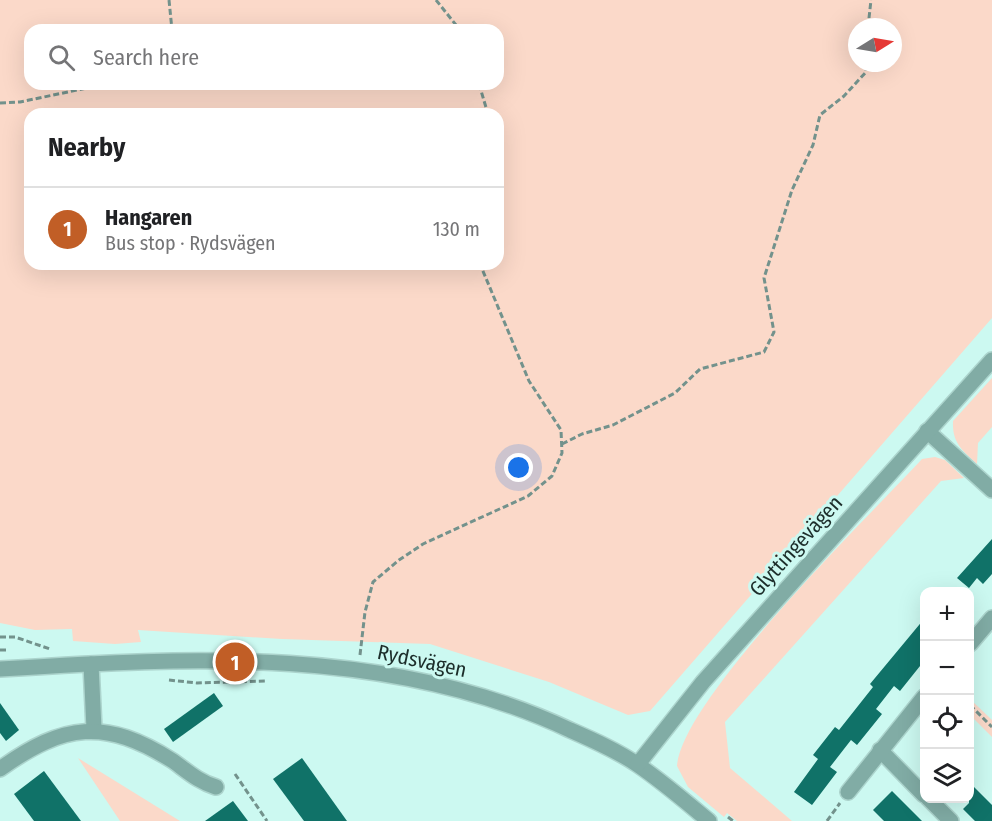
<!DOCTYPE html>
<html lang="en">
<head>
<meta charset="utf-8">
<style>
	:root { --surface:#fff; --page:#f6f6f6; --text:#202124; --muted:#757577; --line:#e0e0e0; --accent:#c15e26 }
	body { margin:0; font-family:"Fira Sans Condensed",sans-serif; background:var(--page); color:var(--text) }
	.controls { position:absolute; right:18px; bottom:18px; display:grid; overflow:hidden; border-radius:12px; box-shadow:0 6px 24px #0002 }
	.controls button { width:54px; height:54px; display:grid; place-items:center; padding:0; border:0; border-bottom:2px solid var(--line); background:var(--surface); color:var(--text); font:30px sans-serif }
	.compass { position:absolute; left:848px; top:18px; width:54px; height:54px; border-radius:50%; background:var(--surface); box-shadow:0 6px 24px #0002; rotate:79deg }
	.you { position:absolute; left:519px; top:468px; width:21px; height:21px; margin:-15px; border:4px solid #fff; border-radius:50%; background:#1a73e8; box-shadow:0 0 0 9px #1a73e833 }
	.badge { display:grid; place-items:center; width:39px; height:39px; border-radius:50%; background:var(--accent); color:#fff; font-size:20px; font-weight:700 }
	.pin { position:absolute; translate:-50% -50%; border:3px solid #fff; box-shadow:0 2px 6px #0006 }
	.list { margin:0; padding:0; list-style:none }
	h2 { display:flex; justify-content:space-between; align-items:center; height:78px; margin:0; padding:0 24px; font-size:26px }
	h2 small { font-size:20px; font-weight:400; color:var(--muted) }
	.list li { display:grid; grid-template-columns:39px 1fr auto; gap:18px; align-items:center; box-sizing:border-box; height:84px; padding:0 24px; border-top:2px solid var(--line) }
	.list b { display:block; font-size:22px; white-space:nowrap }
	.list p { margin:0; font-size:20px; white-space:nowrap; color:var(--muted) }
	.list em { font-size:20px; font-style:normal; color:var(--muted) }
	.icon { flex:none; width:33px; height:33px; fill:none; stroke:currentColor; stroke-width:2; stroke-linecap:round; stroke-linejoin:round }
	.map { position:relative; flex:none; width:992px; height:821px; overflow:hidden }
	.search { position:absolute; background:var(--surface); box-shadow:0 6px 24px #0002; left:24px; top:24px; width:480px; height:66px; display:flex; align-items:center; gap:15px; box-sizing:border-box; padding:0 21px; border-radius:18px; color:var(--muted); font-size:22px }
	.panel { position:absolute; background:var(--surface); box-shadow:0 6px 24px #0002; left:24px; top:108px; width:480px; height:162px; border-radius:18px }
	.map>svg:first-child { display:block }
</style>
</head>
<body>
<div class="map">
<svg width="992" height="821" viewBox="0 0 992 821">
	<rect width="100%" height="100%" fill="#ccf9f1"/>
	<g fill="#fbd9c9" fill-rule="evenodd">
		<path d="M0,0H992V318L650,711L628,715L549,682L430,644L282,639L138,630L141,642L115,644L73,641L72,629L35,630L0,623ZM857,27H893V63H857ZM30,30H498V84H30ZM30,114H498V264H30Z"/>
		<path d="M992,378V427L978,443L977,464C962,450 952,443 953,421Z"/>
		<path d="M935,457L945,460L964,478L941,481L725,722L730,768L792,821H737L727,813L724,817L688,787L677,766C681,700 871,514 922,459Z"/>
		<polygon points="970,699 992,720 992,737 970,715"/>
		<polygon points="78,758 180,821 120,821"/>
	</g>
	<g fill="#107268">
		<polygon points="992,539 992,574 983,584 977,578 969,588 957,578"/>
		<polygon points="924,619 924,661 900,691 894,686 876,709 882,714 857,745 851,740 830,767 837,772 812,805 794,792 818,759 813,755 835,727 839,730 873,687 870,684"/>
		<polygon points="214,693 223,706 173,742 164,729"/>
		<polygon points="0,703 19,730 6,741 0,733"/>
		<polygon points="302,758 347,821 304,821 273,779"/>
		<polygon points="44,771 81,821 34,821 14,794"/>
		<polygon points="969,782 992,805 992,821 975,821 963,809 969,803"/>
		<polygon points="892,791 922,821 884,821 873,810"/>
		<polygon points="233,801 248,821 205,821"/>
	</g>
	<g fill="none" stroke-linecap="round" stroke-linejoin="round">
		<g stroke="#acd4cd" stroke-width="18">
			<g id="minor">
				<polyline points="927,431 992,490"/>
				<polyline points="970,644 992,618"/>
				<polyline points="91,664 94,729"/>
				<path d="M0,669C191,657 392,646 570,730C593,740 618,751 638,765C663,782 686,802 709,821"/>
				<polyline points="880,750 924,795"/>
				<polyline points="638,764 703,682 992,360"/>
				<path d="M0,769C64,723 105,718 173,761C187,771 199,782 216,787"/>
				<polyline points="848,792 924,697"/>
				<polyline points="928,798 951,821"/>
			</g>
		</g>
		<g stroke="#73928c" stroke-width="3" stroke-dasharray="6 3" stroke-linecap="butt">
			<polyline points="169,0 172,30"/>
			<polyline points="436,0 460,30"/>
			<polyline points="868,27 871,0"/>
			<polyline points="479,84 488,114"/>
			<polyline points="0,103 20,102 106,84"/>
			<polyline points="498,141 501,150 498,162"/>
			<polyline points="562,444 582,434 613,425 675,393 700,369 764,352 774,332 764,278 792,190 813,145 820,115 844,96 866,72 866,63"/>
			<polyline points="0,637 15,637 50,649"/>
			<polyline points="0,650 7,650"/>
			<polyline points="360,655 365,612 373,582 399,560 423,544 528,496 552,476 562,453 561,430 529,381 480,264"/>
			<polyline points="169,680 197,683 267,681"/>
			<polyline points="970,705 992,727"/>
			<polyline points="235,774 267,821"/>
			<polyline points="728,817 733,821"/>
			<polyline points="827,821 840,803"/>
		</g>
		<use href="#minor" stroke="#81aca5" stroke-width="15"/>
	</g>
	<g text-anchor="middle" stroke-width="6" stroke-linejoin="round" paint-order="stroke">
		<g font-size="21" fill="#1c2d2a" stroke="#ccf9f1">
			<text transform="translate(796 546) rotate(-48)" y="7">Glyttingevägen</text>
			<text transform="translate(422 661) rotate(12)" y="7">Rydsvägen</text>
		</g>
	</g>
</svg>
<div class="controls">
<button>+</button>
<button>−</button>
<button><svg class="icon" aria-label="locate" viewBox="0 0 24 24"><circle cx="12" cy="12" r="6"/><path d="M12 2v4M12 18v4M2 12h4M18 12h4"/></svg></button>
<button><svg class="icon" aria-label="layers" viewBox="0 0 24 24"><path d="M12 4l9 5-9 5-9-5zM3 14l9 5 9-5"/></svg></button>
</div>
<svg class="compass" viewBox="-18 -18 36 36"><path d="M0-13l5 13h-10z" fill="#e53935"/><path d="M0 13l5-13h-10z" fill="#757577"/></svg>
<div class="you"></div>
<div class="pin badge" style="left:235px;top:662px">1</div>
<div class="search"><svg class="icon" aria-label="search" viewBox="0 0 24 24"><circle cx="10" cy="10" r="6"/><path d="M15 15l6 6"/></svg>Search here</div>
<section class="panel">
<h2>Nearby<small></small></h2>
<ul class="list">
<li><span class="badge">1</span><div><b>Hangaren</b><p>Bus stop · Rydsvägen</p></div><em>130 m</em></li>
</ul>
</section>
</div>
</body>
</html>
